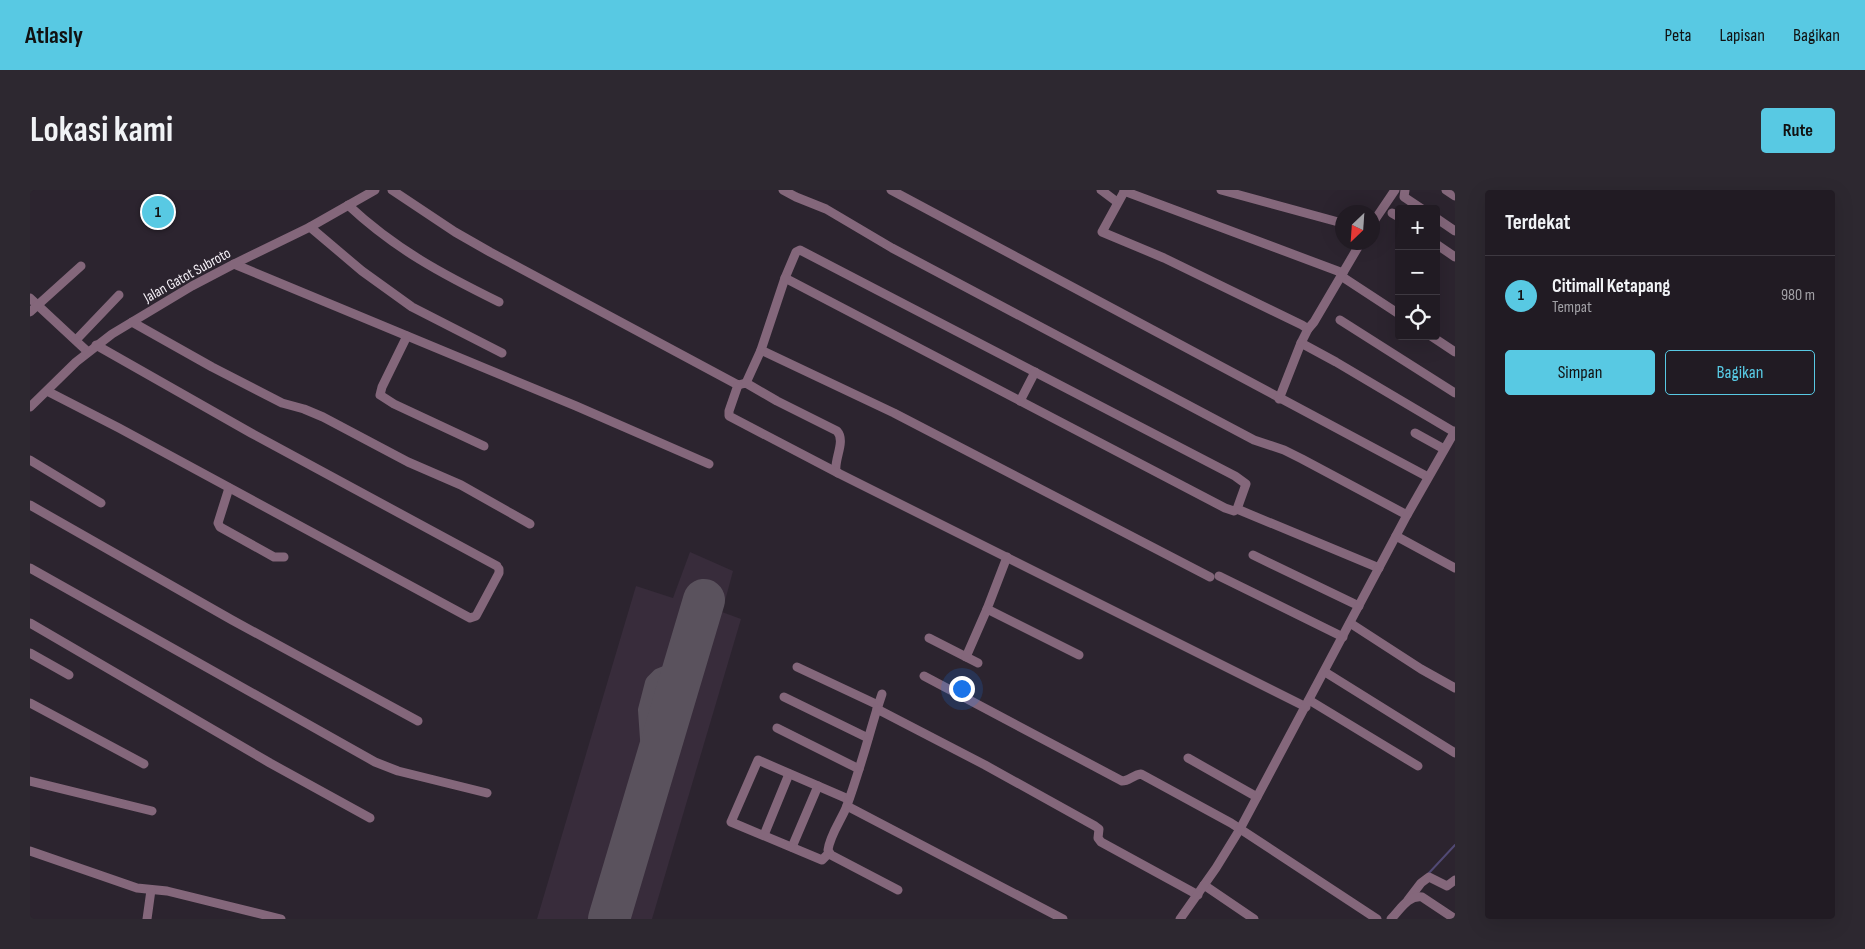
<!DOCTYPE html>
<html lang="id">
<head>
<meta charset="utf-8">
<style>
	:root { --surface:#211b23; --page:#2d2830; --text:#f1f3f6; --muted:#a2a1a6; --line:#3e3941; --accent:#58c9e3 }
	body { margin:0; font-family:"Sofia Sans Condensed",sans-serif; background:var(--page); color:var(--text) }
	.controls { position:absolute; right:15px; top:15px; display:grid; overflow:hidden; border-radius:5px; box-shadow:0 5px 20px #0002 }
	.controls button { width:45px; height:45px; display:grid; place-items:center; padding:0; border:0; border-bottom:1px solid var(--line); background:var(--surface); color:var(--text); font:25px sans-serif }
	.compass { position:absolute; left:1305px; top:15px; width:45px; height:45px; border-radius:50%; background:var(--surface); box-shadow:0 5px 20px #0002; rotate:205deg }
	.you { position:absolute; left:931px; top:498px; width:18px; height:18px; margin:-12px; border:4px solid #fff; border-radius:50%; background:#1a73e8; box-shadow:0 0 0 8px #1a73e833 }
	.badge { display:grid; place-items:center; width:32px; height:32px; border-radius:50%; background:var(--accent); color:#111; font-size:16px; font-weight:700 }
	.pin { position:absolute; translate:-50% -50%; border:2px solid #fff; box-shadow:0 1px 5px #0006 }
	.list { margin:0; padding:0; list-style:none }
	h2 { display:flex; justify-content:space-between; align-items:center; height:65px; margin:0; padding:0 20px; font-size:21px }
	h2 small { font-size:16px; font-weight:400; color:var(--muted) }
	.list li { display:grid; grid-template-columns:32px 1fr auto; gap:15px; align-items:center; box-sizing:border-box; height:80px; padding:0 20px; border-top:1px solid var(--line) }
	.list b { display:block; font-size:19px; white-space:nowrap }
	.list p { margin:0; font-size:16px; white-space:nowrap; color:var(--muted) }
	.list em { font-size:16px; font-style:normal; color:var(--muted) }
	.actions { display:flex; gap:10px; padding:15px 20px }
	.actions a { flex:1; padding:11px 0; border:1px solid var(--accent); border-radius:5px; text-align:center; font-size:18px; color:var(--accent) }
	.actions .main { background:var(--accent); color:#111 }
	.icon { flex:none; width:28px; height:28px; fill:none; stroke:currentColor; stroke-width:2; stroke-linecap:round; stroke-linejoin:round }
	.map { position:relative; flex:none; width:1425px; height:729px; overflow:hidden; border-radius:5px }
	header { display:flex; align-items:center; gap:30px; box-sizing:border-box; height:70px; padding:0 25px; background:var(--accent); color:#111 }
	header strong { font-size:24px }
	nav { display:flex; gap:28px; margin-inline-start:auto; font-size:18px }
	.intro { display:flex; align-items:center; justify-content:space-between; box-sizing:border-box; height:120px; padding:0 30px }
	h1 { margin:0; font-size:35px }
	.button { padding:12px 22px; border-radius:5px; background:var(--accent); color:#111; font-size:18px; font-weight:700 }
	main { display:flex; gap:30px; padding:0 30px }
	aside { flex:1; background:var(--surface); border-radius:5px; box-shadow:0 5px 20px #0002 }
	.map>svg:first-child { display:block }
</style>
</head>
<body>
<header>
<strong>Atlasly</strong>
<nav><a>Peta</a><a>Lapisan</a><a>Bagikan</a></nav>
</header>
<div class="intro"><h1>Lokasi kami</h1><a class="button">Rute</a></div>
<main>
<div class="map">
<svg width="1425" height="729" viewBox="0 0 1425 729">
	<rect width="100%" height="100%" fill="#2c242f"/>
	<polygon fill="#382c3b" points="660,362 703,381 692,422 711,429 622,729 507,729 606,396 643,408"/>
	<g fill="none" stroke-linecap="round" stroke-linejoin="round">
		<polyline stroke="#514974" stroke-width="2" points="1398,684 1425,655"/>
		<polyline stroke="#5a525d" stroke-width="18" points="619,595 620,563 617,520 624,493 630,487 635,485 651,489"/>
		<polyline stroke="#5a525d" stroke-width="42" points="579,729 674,410"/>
		<g stroke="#84677b" stroke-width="9">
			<path d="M362,0L425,42L460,62L708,195L716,193L747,211L807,241C816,251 804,269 806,281L808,283"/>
			<polyline points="753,0 766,7 796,19 862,58 1224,250 1254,260 1272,269 1377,325"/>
			<polyline points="861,0 1398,287"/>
			<polyline points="1071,0 1087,12"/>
			<polyline points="1095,0 1072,42 1134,68 1272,135 1278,139 1271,153"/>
			<polyline points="1191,0 1312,33"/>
			<polyline points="1375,0 1374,7 1392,19"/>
			<polyline points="1416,0 1425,6"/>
			<polyline points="1094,1 1313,83"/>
			<path d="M318,15C365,59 412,84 469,112"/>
			<polyline points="1362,23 1369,27"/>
			<polyline points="1406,28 1425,41"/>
			<polyline points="1342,34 1365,0"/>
			<polyline points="280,37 332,81 382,117 472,163"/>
			<polyline points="1406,54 1425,67"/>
			<polygon points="770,60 1205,286 1216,294 1207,319 1204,321 1195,318 755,88 766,62"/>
			<polyline points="204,74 546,216 679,274"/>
			<polyline points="1311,86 1369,124"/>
			<polyline points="0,108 58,162"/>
			<polyline points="0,122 51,76"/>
			<polyline points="1310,130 1425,203"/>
			<polyline points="102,132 182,177 252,213 274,219 293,227 378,272 431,295 500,334"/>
			<polyline points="1278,139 1284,132 1331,52"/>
			<polyline points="377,146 352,197 350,205 364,214 454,256"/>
			<polyline points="1401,146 1425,162"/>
			<polyline points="46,150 89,105"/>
			<polyline points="66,155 221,243 467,376"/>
			<polyline points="731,160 864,223 1180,387"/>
			<polyline points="716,193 731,160 755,88"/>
			<polyline points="708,195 699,221 699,226 808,283 1276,517"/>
			<polyline points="17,201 89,238 440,428 446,426 469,383 469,379"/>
			<polyline points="1249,209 1271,153 1306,172 1424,242"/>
			<polyline points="990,211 1005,182"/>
			<polyline points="0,217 46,172 82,144 162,96 204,74 280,37 345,0"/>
			<polyline points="1385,243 1414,259"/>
			<polyline points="0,270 71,313"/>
			<polyline points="199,298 188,333 190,337 244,367 254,367"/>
			<polyline points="0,315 202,430 388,531"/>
			<polyline points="1207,319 1349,378"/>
			<polyline points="1366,346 1425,378"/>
			<polyline points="1223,365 1329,416"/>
			<polyline points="977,367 957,419 1049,465"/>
			<polyline points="0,378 345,572 368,581 457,603"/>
			<polyline points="1189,386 1313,447"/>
			<polyline points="0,433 240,573 340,628"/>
			<polyline points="1320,433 1391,479 1425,498"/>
			<polyline points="899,448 948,473"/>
			<polyline points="0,463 39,485"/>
			<polyline points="936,467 957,419"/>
			<polyline points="767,477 848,515"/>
			<polyline points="1295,482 1425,563"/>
			<path d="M894,486L1092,591C1099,591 1103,585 1111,584L1201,633L1347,729"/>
			<polyline points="754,507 838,548"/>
			<polyline points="1279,510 1388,576"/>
			<polyline points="0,513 114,574"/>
			<polyline points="847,519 852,504"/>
			<polyline points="747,538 829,579"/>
			<polyline points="1158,568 1227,607"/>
			<polyline points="0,591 122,621"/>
			<polyline points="817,616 1033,729"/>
			<polyline points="734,645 759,584"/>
			<polyline points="762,657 788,596"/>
			<polyline points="0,661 107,698 137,701 251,729"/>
			<polyline points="799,663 792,670 701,632 728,570 818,609"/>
			<polyline points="1174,695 1224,729"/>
			<path d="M868,700L801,665L798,660C800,645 810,632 816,618C828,586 837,552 847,519L955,575L1065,636L1069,639L1068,648L1071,652L1168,705"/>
			<polyline points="1378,710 1391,693 1399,687 1417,696 1425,690"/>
			<polyline points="117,729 121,700"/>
			<polyline points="1150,729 1186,678 1210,639 1377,325 1425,241"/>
			<path d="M1361,729C1370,720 1378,705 1392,707L1425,729"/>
		</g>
	</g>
	<g text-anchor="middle" stroke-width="4" stroke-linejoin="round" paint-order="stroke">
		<g font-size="15" fill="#f4eff6" stroke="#2c242f">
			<text transform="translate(157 85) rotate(-29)" y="5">Jalan Gatot Subroto</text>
		</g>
	</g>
</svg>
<div class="controls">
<button>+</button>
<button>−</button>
<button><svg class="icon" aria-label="locate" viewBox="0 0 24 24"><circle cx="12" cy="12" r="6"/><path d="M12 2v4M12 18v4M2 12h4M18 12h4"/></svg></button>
</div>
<svg class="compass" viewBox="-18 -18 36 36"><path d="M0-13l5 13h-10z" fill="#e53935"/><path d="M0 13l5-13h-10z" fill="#a2a1a6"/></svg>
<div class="you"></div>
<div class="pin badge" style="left:128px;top:22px">1</div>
</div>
<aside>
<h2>Terdekat<small></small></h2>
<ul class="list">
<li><span class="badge">1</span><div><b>Citimall Ketapang</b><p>Tempat</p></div><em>980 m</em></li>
</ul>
<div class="actions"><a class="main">Simpan</a><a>Bagikan</a></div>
</aside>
</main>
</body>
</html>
